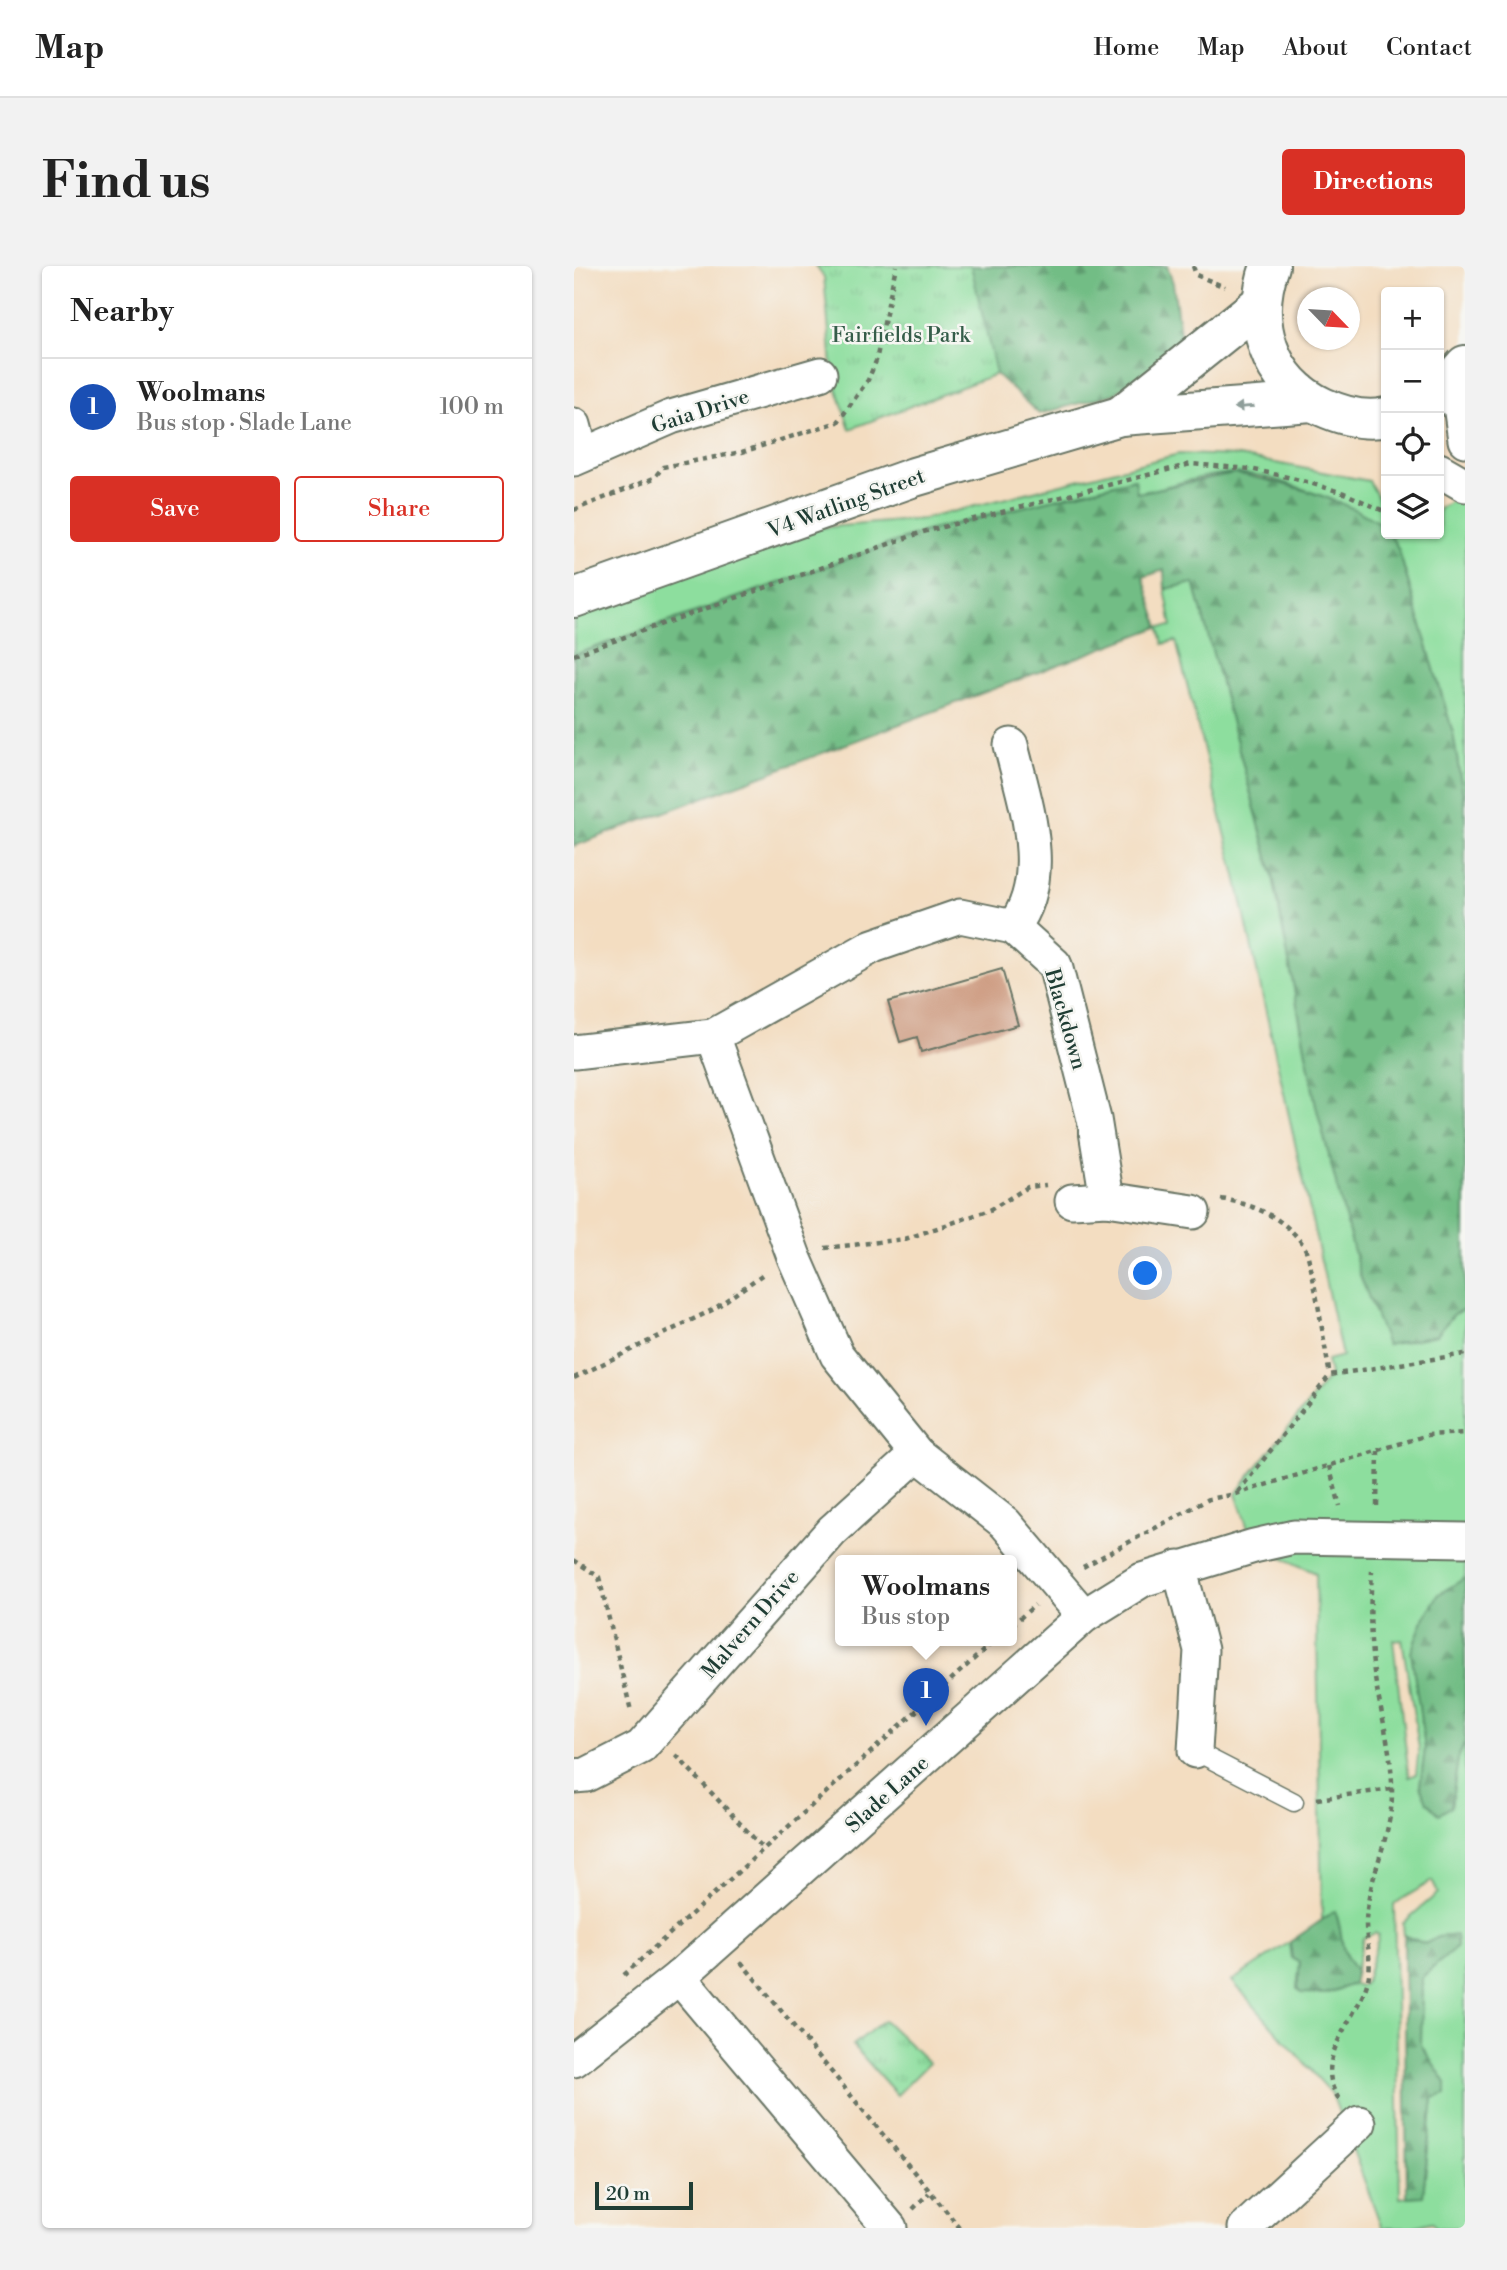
<!DOCTYPE html>
<html lang="en">
<head>
<meta charset="utf-8">
<style>
	:root { --surface:#fff; --page:#f2f2f2; --text:#222; --muted:#767676; --line:#e0e0e0; --accent:#d93025 }
	body { margin:0; font-family:"Libre Bodoni",serif; background:var(--page); color:var(--text) }
	.controls { position:absolute; right:21px; top:21px; display:grid; overflow:hidden; border-radius:7px; box-shadow:0 2px 5px #0004 }
	.controls button { width:63px; height:63px; display:grid; place-items:center; padding:0; border:0; border-bottom:2px solid var(--line); background:var(--surface); color:var(--text); font:35px sans-serif }
	.compass { position:absolute; left:723px; top:21px; width:63px; height:63px; border-radius:50%; background:var(--surface); box-shadow:0 2px 5px #0004; rotate:115deg }
	.scale { position:absolute; left:21px; bottom:18px; width:98px; box-sizing:border-box; padding-left:7px; border:4px solid #1f3d34; border-top:0; font-size:19px; line-height:24px; white-space:nowrap; color:#1f3d34; -webkit-text-stroke:5px #f6f6f2; paint-order:stroke }
	.you { position:absolute; left:572px; top:1008px; width:24px; height:24px; margin:-18px; border:5px solid #fff; border-radius:50%; background:#1a73e8; box-shadow:0 0 0 10px #1a73e833 }
	.badge { display:grid; place-items:center; width:46px; height:46px; border-radius:50%; background:var(--accent); color:#fff; font-size:23px; font-weight:700 }
	.pin { position:absolute; translate:-50% -58px; filter:drop-shadow(0 2px 4px #0008) }
	.pin::after { content:''; position:absolute; top:37px; width:24px; height:21px; background:inherit; clip-path:polygon(0 0,100% 0,50% 100%) }
	.popup { position:absolute; left:261px; top:1289px; width:182px; height:91px; box-sizing:border-box; display:grid; place-content:center; border-radius:7px; background:var(--surface); filter:drop-shadow(0 2px 5px #0005); font-size:23px; white-space:nowrap; color:var(--muted) }
	.popup b { font-size:26px; color:var(--text) }
	.popup::after { content:''; position:absolute; left:50%; top:100%; margin-left:-14px; border:14px solid transparent; border-top-color:var(--surface) }
	.list { margin:0; padding:0; list-style:none }
	h2 { display:flex; justify-content:space-between; align-items:center; height:91px; margin:0; padding:0 28px; font-size:30px }
	h2 small { font-size:23px; font-weight:400; color:var(--muted) }
	.list li { display:grid; grid-template-columns:46px 1fr auto; gap:21px; align-items:center; box-sizing:border-box; height:98px; padding:0 28px; border-top:2px solid var(--line) }
	.list b { display:block; font-size:26px; white-space:nowrap }
	.list p { margin:0; font-size:23px; white-space:nowrap; color:var(--muted) }
	.list em { font-size:23px; font-style:normal; color:var(--muted) }
	.actions { display:flex; gap:14px; padding:21px 28px }
	.actions a { flex:1; padding:16px 0; border:2px solid var(--accent); border-radius:7px; text-align:center; font-size:24px; color:var(--accent) }
	.actions .main { background:var(--accent); color:#fff }
	.icon { flex:none; width:38px; height:38px; fill:none; stroke:currentColor; stroke-width:2; stroke-linecap:round; stroke-linejoin:round }
	.map { position:relative; flex:none; width:891px; height:1962px; overflow:hidden; border-radius:7px }
	header { display:flex; align-items:center; gap:42px; box-sizing:border-box; height:98px; padding:0 35px; background:var(--surface); border-bottom:2px solid var(--line) }
	header strong { font-size:33px }
	nav { display:flex; gap:38px; margin-inline-start:auto; font-size:24px }
	.intro { display:flex; align-items:center; justify-content:space-between; box-sizing:border-box; height:168px; padding:0 42px }
	h1 { margin:0; font-size:49px }
	.button { padding:18px 32px; border-radius:7px; background:var(--accent); color:#fff; font-size:24px; font-weight:700 }
	main { display:flex; gap:42px; padding:0 42px }
	aside { flex:1; background:var(--surface); border-radius:7px; box-shadow:0 2px 5px #0004 }
	.map>svg:first-child { display:block }
</style>
</head>
<body>
<header>
<strong>Map</strong>
<nav><a>Home</a><a>Map</a><a>About</a><a>Contact</a></nav>
</header>
<div class="intro"><h1>Find us</h1><a class="button">Directions</a></div>
<main>
<aside>
<h2>Nearby<small></small></h2>
<ul class="list">
<li><span class="badge" style="background:#1a4fb4">1</span><div><b>Woolmans</b><p>Bus stop · Slade Lane</p></div><em>100 m</em></li>
</ul>
<div class="actions"><a class="main">Save</a><a>Share</a></div>
</aside>
<div class="map">
<svg width="891" height="1962" viewBox="0 0 891 1962">
	<defs>
		<pattern id="forest-firs" width="22" height="20" patternUnits="userSpaceOnUse" patternTransform="scale(1.75)"><rect width="22" height="20" fill="#72bd85"/><path d="M5 1l3.5 6h-7zM16 11l3.5 6h-7z" fill="#5d9b6e"/></pattern>
		<pattern id="park-tufts" width="24" height="20" patternUnits="userSpaceOnUse" patternTransform="scale(1.75)"><rect width="24" height="20" fill="#8dde9e"/><path d="M3 7l-1-3M5 7V3M7 7l1-3M15 17l-1-3M17 17v-4M19 17l1-3" fill="none" stroke="#79bf89"/></pattern>
	</defs>
	<rect width="100%" height="100%" fill="#f6f6f2"/>
	<filter id="ink" filterUnits="userSpaceOnUse"><feTurbulence type="fractalNoise" baseFrequency=".0143" numOctaves="2"/><feDisplacementMap in="SourceGraphic" scale="14" xChannelSelector="R" yChannelSelector="G"/><feConvolveMatrix kernelMatrix="1 2 1 2 8 2 1 2 1" color-interpolation-filters="sRGB"/></filter>
	<filter id="wash" filterUnits="userSpaceOnUse"><feTurbulence type="fractalNoise" baseFrequency=".00686" numOctaves="4" result="noise"/><feDisplacementMap in="SourceGraphic" scale="28" xChannelSelector="R" yChannelSelector="G"/><feGaussianBlur stdDeviation="1.57" result="paint"/><feColorMatrix in="noise" values="0 0 0 0 0 0 0 0 0 0 0 0 0 0 0 0 0 1.4 0 .05"/><feComposite in="paint" operator="in"/></filter>
	<g filter="url(#wash)">
		<rect width="100%" height="100%" fill="#f3ddc1"/>
		<g fill="#8dde9e" stroke="#568e69" stroke-width="2" fill-rule="evenodd">
			<path d="M605,188L665,190L795,215L812,246V265L807,258C770,240 700,205 658,207C627,209 593,221 562,228L560,213L349,266L0,389V337L183,267L350,253Z"/>
			<polygon points="891,227 891,542 879,467 824,282 814,268 865,268 865,243"/>
			<path d="M620,316L699,610L742,840L862,1069L880,1048L891,1043V1312L847,1444L851,1483L846,1520L877,1541L884,1492L891,1476V1962H863L858,1956L835,1962H808L758,1828L658,1715L716,1676L718,1692L726,1697L723,1723L751,1728L779,1718L787,1720L792,1715L805,1669L801,1667L789,1672L782,1704C761,1681 773,1670 760,1646L748,1655L742,1307L680,1280L662,1228C692,1187 726,1150 756,1109L753,1094L768,1090L662,610L602,375L589,378L585,361L598,360L591,323ZM828,1373L845,1482L842,1508L835,1511L819,1374ZM858,1615L864,1627L829,1657L830,1669L851,1678L864,1671L882,1670L883,1680L848,1711L847,1779L872,1817L859,1832L849,1929L826,1932L820,1638Z"/>
		</g>
		<g fill="url(#forest-firs)" stroke="#487d5c" stroke-width="2">
			<polygon points="397,0 593,0 599,17 608,83 540,128 465,148 422,108"/>
			<path d="M660,207C708,216 763,230 805,257C813,262 818,273 824,282L879,467L891,542V1043L880,1048L862,1069L813,1079L786,1009L742,840L699,610L620,317L591,323L590,304L569,311L585,361L0,580V389L349,266L561,213L563,227Z"/>
			<polygon points="891,1312 891,1476 884,1492 877,1541 865,1548 853,1536 846,1520 851,1483 837,1386 849,1354 865,1328"/>
			<path d="M761,1645C771,1669 762,1682 782,1704L779,1718L751,1728L727,1727L723,1723L726,1697L718,1692L716,1676Z"/>
			<polygon points="830,1669 851,1678 864,1671 882,1669 883,1681 848,1711 847,1779 872,1817 872,1828 859,1832 849,1930 833,1931"/>
		</g>
		<g fill="url(#park-tufts)" stroke="#568e69" stroke-width="2">
			<polygon points="242,0 397,0 422,108 276,163 259,111 250,11"/>
			<polygon points="310,1754 355,1797 323,1829 279,1779"/>
		</g>
		<g id="blocks">
			<polygon fill="#ce9c82" points="428,703 444,759 347,786 343,771 326,776 314,736"/>
		</g>
	</g>
	<g filter="url(#ink)">
		<use href="#blocks" fill-opacity="0" stroke="#697565" stroke-width="2"/>
		<g fill="none" stroke-linecap="round" stroke-linejoin="round">
			<g stroke="#697565" stroke-width="21">
				<polyline id="service" points="621,1485 720,1536"/>
			</g>
			<g stroke="#697565" stroke-width="37">
				<g id="minor">
					<polyline points="882,112 891,174"/>
					<polyline points="0,159 8,189"/>
					<polyline points="0,193 97,151 246,108"/>
					<polyline points="865,204 891,219"/>
					<path d="M437,479C450,534 479,611 439,661"/>
					<polyline points="139,770 220,991 263,1089 343,1188 431,1257 510,1350"/>
					<polyline points="0,786 139,770 299,680 386,650 439,661 481,699 520,853 533,933 619,946"/>
					<polyline points="498,935 533,933"/>
					<polyline points="605,1301 627,1384 621,1485"/>
					<polyline points="0,1510 12,1509 67,1481 258,1265 343,1188"/>
					<polyline points="105,1711 316,1962"/>
					<polyline points="0,1794 105,1711 510,1350 568,1314 680,1280 720,1271 891,1274"/>
					<polyline points="671,1962 785,1857"/>
				</g>
			</g>
			<g stroke="#697565" stroke-width="42">
				<g id="tertiary">
					<path d="M696,0C676,55 694,116 749,141C769,150 791,156 812,151"/>
					<polyline points="865,129 891,99"/>
					<polyline points="546,150 687,37"/>
					<polyline points="0,332 340,211 546,150 738,136"/>
				</g>
			</g>
			<g stroke="#697565" stroke-width="4.5" stroke-dasharray="5 5" stroke-linecap="butt">
				<polyline points="619,0 622,9 651,21"/>
				<polyline points="0,244 80,212 89,201 168,186 264,156 294,114 302,95 322,0"/>
				<polyline points="0,389 349,266 617,198 676,203 718,212 770,227 812,246"/>
				<path d="M647,933C680,938 711,952 730,980C739,995 751,1086 756,1109"/>
				<polyline points="251,982 331,973 416,944 454,921 472,919"/>
				<polyline points="0,1112 140,1043 192,1006"/>
				<polyline points="755,1200 766,1240"/>
				<polyline points="664,1226 756,1109 891,1088"/>
				<polyline points="803,1240 804,1185"/>
				<polyline points="0,1294 25,1311 57,1445"/>
				<polyline points="509,1301 635,1233 662,1228 854,1169 891,1167"/>
				<polyline points="438,1359 461,1339"/>
				<polyline points="102,1489 190,1583"/>
				<polyline points="743,1533 818,1523"/>
				<polyline points="167,1696 386,1962"/>
				<polyline points="50,1709 421,1374"/>
				<path d="M765,1833C738,1794 780,1756 792,1721C800,1699 792,1679 792,1657C793,1613 818,1572 818,1527C819,1487 806,1446 800,1406C795,1371 796,1339 798,1305"/>
				<polyline points="339,1943 355,1927"/>
			</g>
			<use href="#service" stroke="#fff" stroke-width="18"/>
			<use href="#minor" stroke="#fff" stroke-width="33"/>
			<use href="#tertiary" stroke="#fff" stroke-width="38"/>
		</g>
		<defs><path id="oneway-solid" d="M-6-.8H1V-3.2L6.5 0L1 3.2V.8H-6Z" transform="scale(1.75)"/></defs>
		<use fill="#8f9e9a" href="#oneway-solid" transform="translate(670 141) rotate(176)"/>
	</g>
	<g text-anchor="middle" stroke-width="5" stroke-linejoin="round" paint-order="stroke">
		<g font-size="21" fill="#355d49" stroke="#f6f6f2">
			<text x="327" y="76">Fairfields Park</text>
		</g>
		<g font-size="21" fill="#1f3d34" stroke="#f6f6f2">
			<text transform="translate(126 145) rotate(-18)" y="7">Gaia Drive</text>
			<text transform="translate(272 237) rotate(-20)" y="7">V4 Watling Street</text>
			<text transform="translate(492 753) rotate(74)" y="7">Blackdown</text>
			<text transform="translate(176 1358) rotate(-49)" y="7">Malvern Drive</text>
			<text transform="translate(313 1528) rotate(-42)" y="7">Slade Lane</text>
		</g>
	</g>
</svg>
<div class="controls">
<button>+</button>
<button>−</button>
<button><svg class="icon" aria-label="locate" viewBox="0 0 24 24"><circle cx="12" cy="12" r="6"/><path d="M12 2v4M12 18v4M2 12h4M18 12h4"/></svg></button>
<button><svg class="icon" aria-label="layers" viewBox="0 0 24 24"><path d="M12 4l9 5-9 5-9-5zM3 14l9 5 9-5"/></svg></button>
</div>
<svg class="compass" viewBox="-18 -18 36 36"><path d="M0-13l5 13h-10z" fill="#e53935"/><path d="M0 13l5-13h-10z" fill="#767676"/></svg>
<div class="scale">20 m</div>
<div class="you"></div>
<div class="pin badge" style="left:352px;top:1460px;background:#1a4fb4">1</div>
<div class="popup"><b>Woolmans</b>Bus stop</div>
</div>
</main>
</body>
</html>
